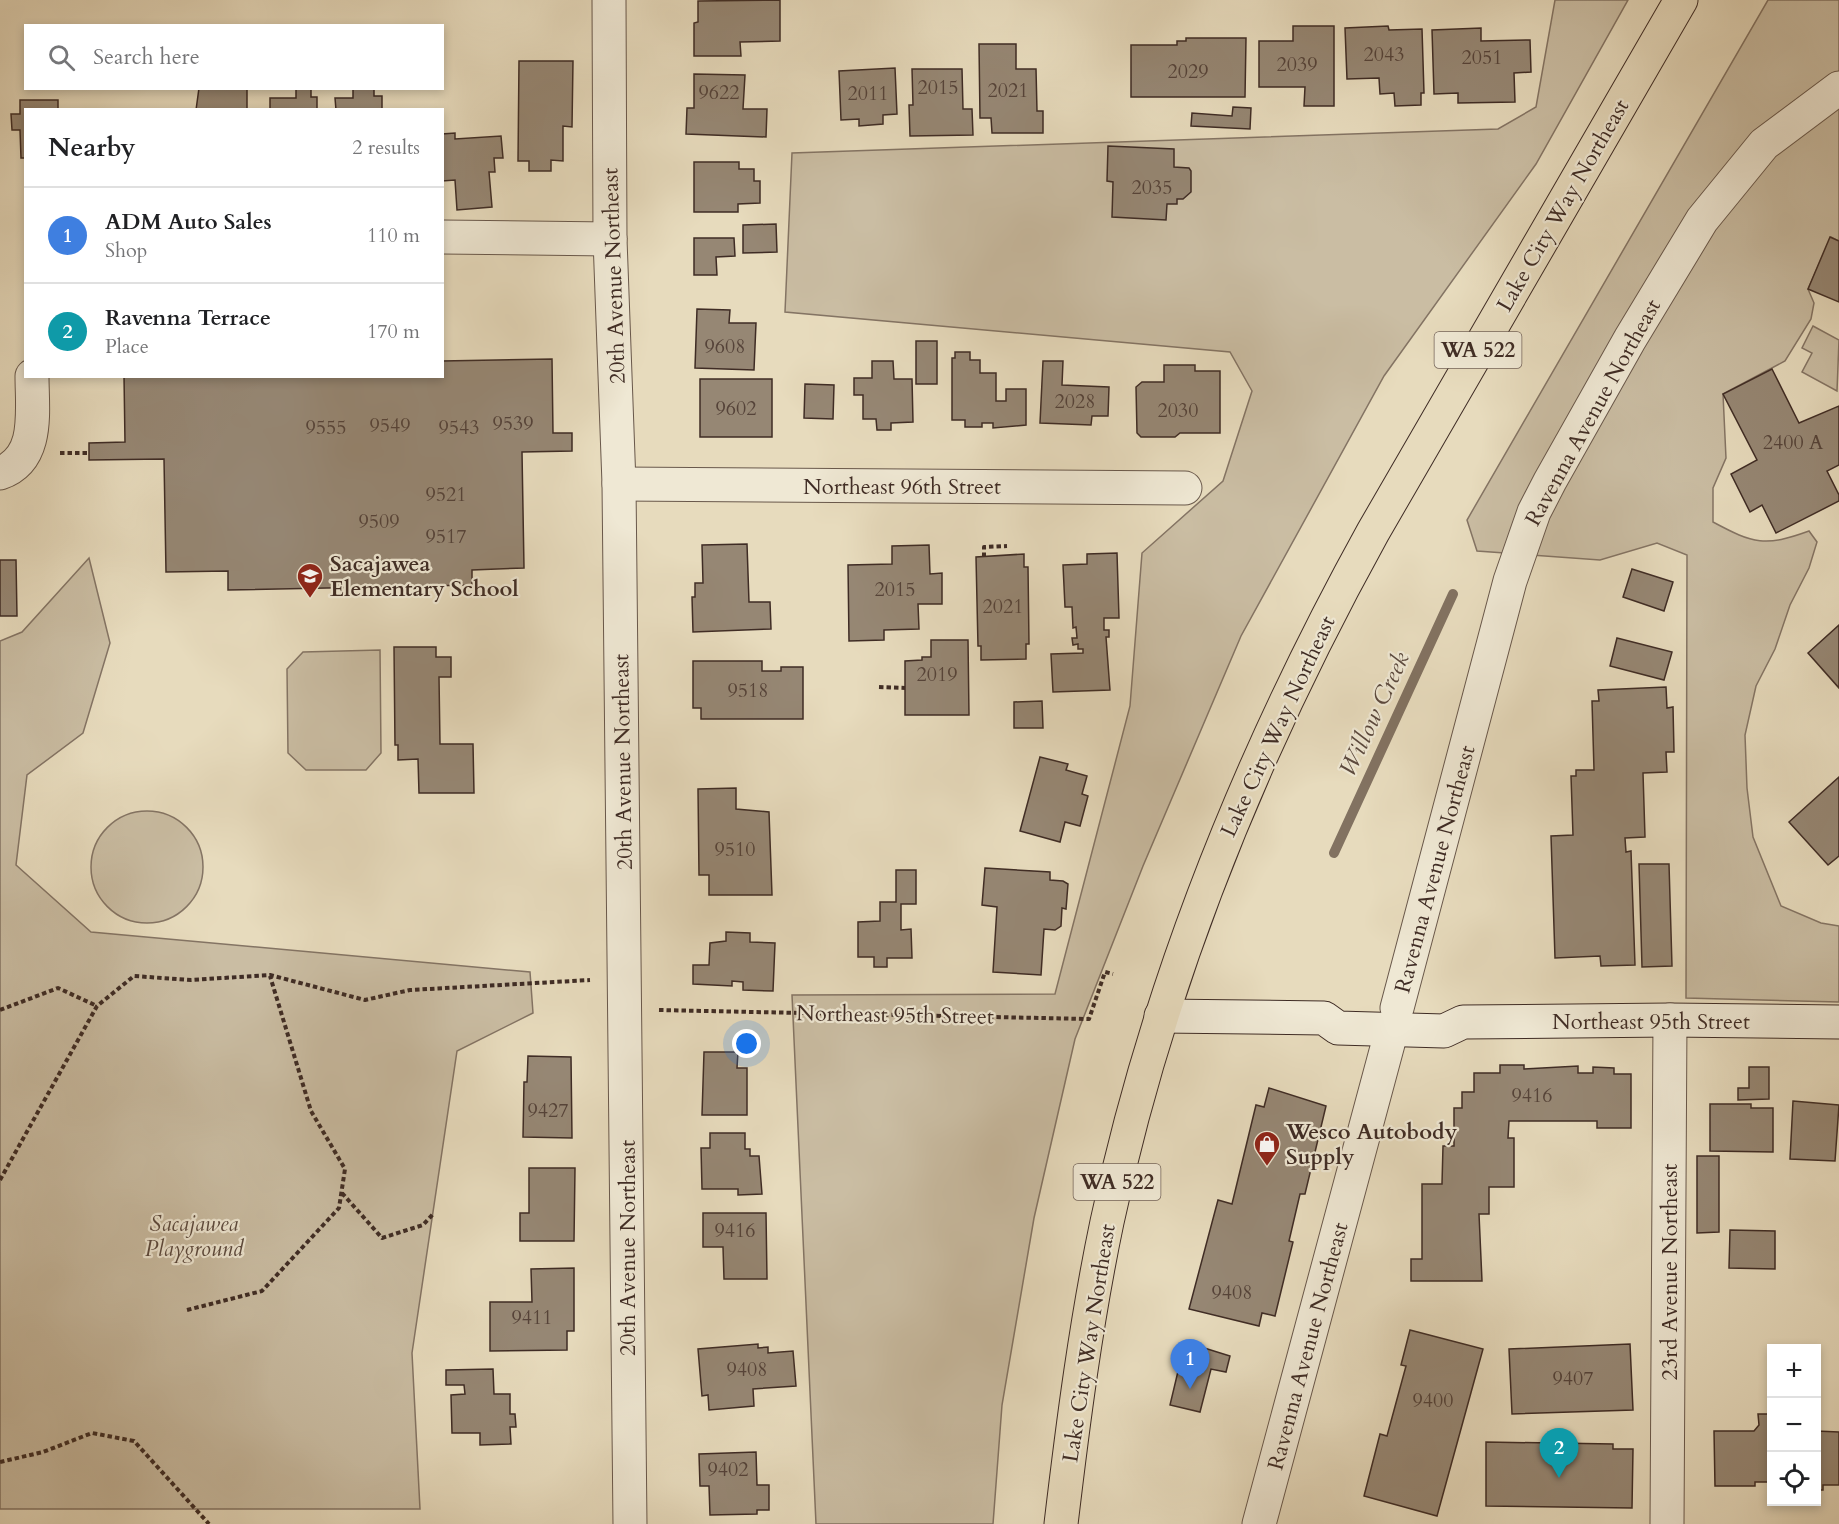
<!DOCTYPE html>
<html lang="en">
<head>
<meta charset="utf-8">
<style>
	:root { --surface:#fff; --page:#f6f6f6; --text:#202124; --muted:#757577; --line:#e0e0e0; --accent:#0f766e }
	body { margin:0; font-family:Cardo,serif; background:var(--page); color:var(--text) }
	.controls { position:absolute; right:18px; bottom:18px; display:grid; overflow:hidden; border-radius:0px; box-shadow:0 3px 9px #0003 }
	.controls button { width:54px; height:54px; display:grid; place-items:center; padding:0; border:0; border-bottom:2px solid var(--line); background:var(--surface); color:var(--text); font:30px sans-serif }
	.you { position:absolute; left:747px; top:1044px; width:21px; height:21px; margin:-15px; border:4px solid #fff; border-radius:50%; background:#1a73e8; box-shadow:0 0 0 9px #1a73e833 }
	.badge { display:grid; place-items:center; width:39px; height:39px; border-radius:50%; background:var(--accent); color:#fff; font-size:20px; font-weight:700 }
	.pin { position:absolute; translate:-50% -50px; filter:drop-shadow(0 2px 3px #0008) }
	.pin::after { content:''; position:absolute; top:32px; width:21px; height:18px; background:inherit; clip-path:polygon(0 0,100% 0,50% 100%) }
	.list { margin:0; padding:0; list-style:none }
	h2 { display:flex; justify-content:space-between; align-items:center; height:78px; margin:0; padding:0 24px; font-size:26px }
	h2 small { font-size:20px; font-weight:400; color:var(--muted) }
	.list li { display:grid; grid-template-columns:39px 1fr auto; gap:18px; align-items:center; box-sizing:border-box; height:96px; padding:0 24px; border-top:2px solid var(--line) }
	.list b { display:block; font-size:22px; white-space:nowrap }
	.list p { margin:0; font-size:20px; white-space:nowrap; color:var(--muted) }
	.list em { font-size:20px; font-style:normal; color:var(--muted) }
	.icon { flex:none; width:33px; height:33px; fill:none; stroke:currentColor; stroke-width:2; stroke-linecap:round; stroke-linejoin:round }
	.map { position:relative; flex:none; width:1839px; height:1524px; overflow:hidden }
	.search { position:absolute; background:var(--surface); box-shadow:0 3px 9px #0003; left:24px; top:24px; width:420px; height:66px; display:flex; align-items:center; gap:15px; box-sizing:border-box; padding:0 21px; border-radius:0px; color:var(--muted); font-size:22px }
	.panel { position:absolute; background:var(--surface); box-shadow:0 3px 9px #0003; left:24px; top:108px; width:420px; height:270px; border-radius:0px }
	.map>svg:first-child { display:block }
</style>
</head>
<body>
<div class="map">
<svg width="1839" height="1524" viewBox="0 0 1839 1524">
	<rect width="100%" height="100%" fill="#e7dbbd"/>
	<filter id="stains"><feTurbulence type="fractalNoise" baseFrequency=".00333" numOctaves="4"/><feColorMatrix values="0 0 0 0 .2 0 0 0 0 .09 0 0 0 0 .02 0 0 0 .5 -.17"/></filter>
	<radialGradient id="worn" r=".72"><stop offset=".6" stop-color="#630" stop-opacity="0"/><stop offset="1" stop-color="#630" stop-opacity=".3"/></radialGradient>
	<g fill="#cabda3" stroke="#847464" stroke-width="1.5">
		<polygon points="1555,0 1628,0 1536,164 1384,376 1241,636 1143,866 1075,1039 1034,1218 1002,1405 993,1524 816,1524 792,995 1055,994 1130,706 1142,553 1223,481 1252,391 1230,352 785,312 792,153 1498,129 1536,107"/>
		<path d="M1768,0H1839V241L1831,237L1808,289L1814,303L1811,319L1785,361L1723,394L1726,458L1713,488V522C1754,544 1765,547 1809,531L1817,542L1809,568L1790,605L1775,649L1756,686L1745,735L1747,788L1753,837L1781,906L1821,923L1839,926V1002L1686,998L1687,555L1657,543L1600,560L1477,551L1467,520Z"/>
		<polygon points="1813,326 1839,340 1837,391 1802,372 1812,353 1802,348"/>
		<polygon points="89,558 110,643 83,733 27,775 16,865 91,932 530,972 533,1013 457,1051 412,1353 420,1509 0,1509 0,641 22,632"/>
		<polygon points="380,650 381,753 366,770 306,770 288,753 287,669 303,652"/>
		<circle cx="147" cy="867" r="56"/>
	</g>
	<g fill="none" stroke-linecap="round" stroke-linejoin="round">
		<polyline stroke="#827261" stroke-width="10" points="1334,853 1453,594"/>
	</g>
	<g fill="#968774" stroke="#3f2c25" stroke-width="1.5">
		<polygon points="780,0 780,41 740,42 741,56 694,56 694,23 698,22 698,1"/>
		<polygon points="1293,26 1334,26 1334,106 1304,106 1305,87 1259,87 1259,41 1293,41"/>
		<polygon points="1388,26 1389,30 1422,29 1424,93 1421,93 1421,105 1395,106 1394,93 1380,94 1379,78 1347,79 1345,28"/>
		<polygon points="1481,28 1481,41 1530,40 1531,72 1514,73 1515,102 1458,103 1458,93 1434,94 1432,30"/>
		<polygon points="1186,38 1246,38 1245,97 1131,97 1131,45 1177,45 1177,41 1186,41"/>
		<polygon points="979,44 1016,44 1016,69 1036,69 1037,111 1043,111 1043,133 992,133 991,118 980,118"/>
		<polygon points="519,61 573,61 572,127 563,126 563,161 551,160 551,171 529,171 529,161 518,161"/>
		<polygon points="895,68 897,114 883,115 883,124 859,126 859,119 841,120 839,71"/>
		<polygon points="912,69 962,69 963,109 972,109 973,135 910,136 909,105 913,105"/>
		<polygon points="694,74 745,75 743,109 767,109 766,137 686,134 687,108 694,108"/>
		<polygon points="199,88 247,88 247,110 196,110"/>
		<polygon points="296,88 311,88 311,97 317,97 317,110 270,110 270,98 296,98"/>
		<polygon points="353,88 374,88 374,96 382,96 382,110 336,110 335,98 353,98"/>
		<polygon points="20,100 58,100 58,110 26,110 26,158 21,158 20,130 12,130 11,114 20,114"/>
		<polygon points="1233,107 1251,108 1250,129 1191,126 1192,113 1232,116"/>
		<polygon points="455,133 455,139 501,136 503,158 494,158 495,172 489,172 492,207 457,210 455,180 442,181 442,134"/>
		<polygon points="1108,146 1174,149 1174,167 1189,168 1191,171 1191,192 1183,199 1177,199 1177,204 1167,204 1166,220 1112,217 1113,182 1107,181"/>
		<polygon points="694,162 739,162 739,169 754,169 754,181 760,181 760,203 738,204 738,212 694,212"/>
		<polygon points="776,224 777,252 743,253 743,225"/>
		<polygon points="1830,237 1839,241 1839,302 1808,289"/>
		<polygon points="694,238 734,238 735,256 716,257 717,275 694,275"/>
		<polygon points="697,309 730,310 729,323 756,323 754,370 695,368"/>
		<rect x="916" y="341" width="21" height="43"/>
		<polygon points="955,352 970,352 970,360 980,360 980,373 996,373 996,401 1006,401 1006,389 1026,389 1026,425 993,428 993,423 982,423 982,427 965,427 965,420 952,420 952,358 955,358"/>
		<polygon points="552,359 553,433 572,433 572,451 522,452 524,568 472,570 472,585 228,590 228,571 166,572 164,459 89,460 89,443 125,442 124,376 442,376 442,361"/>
		<polygon points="872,361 893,361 894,379 912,379 913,422 891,423 891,430 877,430 876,419 863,419 863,395 854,395 854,378 872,378"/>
		<polygon points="1043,361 1063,361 1062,385 1109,387 1108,416 1092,416 1091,425 1040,423"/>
		<polygon points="1164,365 1195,365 1195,371 1220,371 1220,433 1180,433 1175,437 1141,437 1137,433 1136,387 1142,382 1164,382"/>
		<polygon points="1772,369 1799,423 1839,406 1839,465 1827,471 1839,495 1839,501 1776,533 1762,505 1750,512 1731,474 1757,460 1723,394"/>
		<rect x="700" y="379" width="72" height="58"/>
		<polygon points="805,384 834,385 833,419 804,418"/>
		<polygon points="747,544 749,602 770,602 771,629 693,632 692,597 695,597 695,583 703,583 702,545"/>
		<polygon points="929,545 930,574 942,573 942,604 918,604 919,629 884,630 884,640 849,641 848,565 892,564 892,546"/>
		<polygon points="1117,553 1119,618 1104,618 1104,630 1109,630 1109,637 1106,637 1110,690 1053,692 1051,654 1083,653 1083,649 1078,649 1078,644 1073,645 1072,638 1077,638 1076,627 1073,628 1072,607 1065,607 1063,565 1087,564 1087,554"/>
		<polygon points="1024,554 1024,567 1028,567 1029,644 1026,644 1026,659 981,660 981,646 978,646 976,557"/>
		<polygon points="0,560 16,560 17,616 0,616"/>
		<polygon points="1632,569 1673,582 1664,611 1623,597"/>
		<polygon points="1839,625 1839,688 1808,653"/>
		<polygon points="1617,638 1672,652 1664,680 1610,666"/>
		<polygon points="931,640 968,640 969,715 905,715 905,661 922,660 922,657 931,657"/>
		<polygon points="394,647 436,647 436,657 451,657 451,677 439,677 440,744 473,744 474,793 419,793 418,759 398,760 398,745 395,745"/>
		<polygon points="693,661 762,661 762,671 781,671 781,667 803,667 803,719 701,719 701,708 693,708"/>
		<polygon points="1666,687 1667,708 1673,707 1674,752 1666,752 1667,772 1643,773 1645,837 1625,838 1626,852 1631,851 1635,965 1601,966 1600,956 1555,958 1551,836 1573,835 1571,776 1576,776 1576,770 1594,770 1592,701 1599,701 1598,690"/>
		<polygon points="1042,701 1043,728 1014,728 1014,702"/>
		<polygon points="1040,757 1068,764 1066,770 1087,776 1082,794 1088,796 1080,826 1065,822 1060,842 1020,831"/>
		<polygon points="1839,777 1839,856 1828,865 1789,822"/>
		<polygon points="736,788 736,809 769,812 772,895 709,895 709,875 699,875 698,789"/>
		<polygon points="1639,864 1669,864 1672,966 1642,967"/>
		<polygon points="985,868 1050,872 1050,880 1063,881 1068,884 1066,909 1062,908 1061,926 1055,930 1044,929 1041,975 993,972 997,907 982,905"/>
		<polygon points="896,870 916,870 916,904 901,904 901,930 911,929 912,958 887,958 887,967 874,967 874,957 858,957 858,922 880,921 880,902 896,902"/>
		<polygon points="726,932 750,933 750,942 775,943 773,991 743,990 743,982 732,981 732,986 693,984 693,965 709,965 710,943 726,941"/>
		<polygon points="704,1052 738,1052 737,1068 747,1068 747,1115 702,1115"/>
		<polygon points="528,1056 571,1057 572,1138 523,1137 524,1082 527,1082"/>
		<polygon points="1500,1065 1524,1065 1524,1069 1578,1066 1578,1073 1593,1073 1593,1067 1614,1068 1614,1074 1631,1074 1631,1128 1597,1128 1597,1121 1509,1121 1508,1138 1514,1138 1514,1187 1489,1187 1489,1214 1479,1214 1482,1281 1411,1281 1411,1259 1422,1259 1422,1184 1442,1184 1443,1146 1454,1146 1454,1108 1462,1108 1462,1092 1474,1092 1474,1073 1500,1073"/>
		<polygon points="1749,1067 1769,1067 1769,1099 1738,1100 1738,1088 1749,1088"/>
		<polygon points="1269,1088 1326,1106 1305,1194 1300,1194 1289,1241 1293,1242 1275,1316 1262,1313 1259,1326 1189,1309 1218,1200 1232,1204 1256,1105 1264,1107"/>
		<polygon points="1793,1101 1839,1105 1835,1161 1790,1159"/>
		<polygon points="1710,1104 1751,1104 1751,1108 1773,1108 1773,1152 1710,1151"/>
		<polygon points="710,1133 745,1133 745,1149 750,1149 750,1156 759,1156 762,1194 738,1195 738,1189 702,1189 701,1148 710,1148"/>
		<polygon points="1697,1156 1719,1156 1719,1232 1697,1233"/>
		<polygon points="529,1168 575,1168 574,1241 520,1241 520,1213 529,1213"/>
		<polygon points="703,1213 766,1213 767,1279 724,1279 723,1247 703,1247"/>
		<polygon points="1730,1230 1775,1231 1775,1269 1729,1268"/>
		<polygon points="574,1268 574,1331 567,1331 567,1350 490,1351 490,1302 532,1302 531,1269"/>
		<polygon points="1410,1330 1483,1349 1437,1516 1364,1496 1380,1434 1387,1436 1406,1366 1401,1365"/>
		<polygon points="1185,1342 1230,1356 1226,1372 1211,1369 1200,1412 1170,1405"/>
		<polygon points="758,1344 758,1348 768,1347 768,1353 793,1351 796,1386 753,1389 754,1406 709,1410 708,1395 702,1396 698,1349"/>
		<polygon points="1630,1344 1633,1410 1512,1414 1509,1349"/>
		<polygon points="493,1369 494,1394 510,1394 510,1414 515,1414 516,1427 510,1427 511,1444 480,1445 480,1433 452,1433 451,1395 465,1394 464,1385 446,1385 446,1370"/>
		<polygon points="1758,1414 1772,1414 1772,1482 1755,1482 1755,1486 1715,1486 1714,1431 1754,1431 1759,1425"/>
		<polygon points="1816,1431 1839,1432 1839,1485 1823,1485 1823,1490 1816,1490"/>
		<polygon points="1486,1442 1613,1444 1613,1449 1633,1449 1632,1508 1486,1506"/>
		<polygon points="756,1452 757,1485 769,1485 769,1510 757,1510 757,1514 710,1515 709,1486 700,1486 699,1454"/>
	</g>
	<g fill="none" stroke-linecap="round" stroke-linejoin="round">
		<g stroke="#69584b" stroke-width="35">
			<g id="minor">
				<polyline points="609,0 610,239 619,484 630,1524"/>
				<polyline points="442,237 610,239"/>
				<path d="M0,473C40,459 32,411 32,376"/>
				<polyline points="619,484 1185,488"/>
				<polyline points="1667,1524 1670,1020"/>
			</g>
		</g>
		<g stroke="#69584b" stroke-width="35">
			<g id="tertiary">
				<polyline points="1397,1008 1510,581 1534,512 1550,481 1630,339 1702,220 1764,144 1839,88"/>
				<polyline points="1259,1524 1392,1029"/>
			</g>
		</g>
		<g stroke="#3f2c25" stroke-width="35">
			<polyline id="secondary" points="1161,1016 1324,1018 1338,1028 1444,1031 1463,1022 1670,1020 1839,1022"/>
		</g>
		<g stroke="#3f2c25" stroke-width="35">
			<path id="primary" d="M1061,1524C1073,1423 1086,1322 1107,1222C1159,979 1253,749 1373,532L1681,0"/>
		</g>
		<g stroke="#3f2c25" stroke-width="4" stroke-dasharray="4.5 3" stroke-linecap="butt">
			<polyline points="60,453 89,453"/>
			<polyline points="984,557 984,547 1007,546"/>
			<polyline points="879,687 905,688"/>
			<polyline points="0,1010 58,988 97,1006"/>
			<polyline points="659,1010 1089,1019 1105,972 1113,974"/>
			<polyline points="0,1180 97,1006 134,976 191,980 270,975 365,1000 410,990 590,980"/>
			<polyline points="342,1193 382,1238 423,1225 433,1214"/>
			<polyline points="187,1310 262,1291 339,1208 345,1169 311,1111 270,976"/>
			<polyline points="0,1462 43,1452 92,1433 134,1441 209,1524"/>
		</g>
		<use href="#minor" stroke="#efe8d4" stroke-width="33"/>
		<use href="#tertiary" stroke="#efe8d4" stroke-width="33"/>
		<use href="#secondary" stroke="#efe8d4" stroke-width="33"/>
		<use href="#primary" stroke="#e7dbbd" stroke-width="33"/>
	</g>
	<defs>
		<g id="school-pin" transform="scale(1.35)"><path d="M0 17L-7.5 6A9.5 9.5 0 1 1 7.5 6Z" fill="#8f2418" stroke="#efe8d4"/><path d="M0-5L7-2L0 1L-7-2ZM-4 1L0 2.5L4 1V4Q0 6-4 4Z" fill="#fff"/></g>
		<g id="shop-pin" transform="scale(1.35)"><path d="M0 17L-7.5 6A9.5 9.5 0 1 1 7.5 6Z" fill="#8f2418" stroke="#efe8d4"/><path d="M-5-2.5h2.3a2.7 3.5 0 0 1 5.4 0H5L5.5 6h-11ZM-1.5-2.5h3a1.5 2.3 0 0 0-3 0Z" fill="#fff"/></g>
	</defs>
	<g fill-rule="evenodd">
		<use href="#school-pin" x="310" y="576"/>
		<use href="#shop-pin" x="1267" y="1144"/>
	</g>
	<g text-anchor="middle" stroke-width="4.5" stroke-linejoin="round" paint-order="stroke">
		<g font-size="20" fill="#554339">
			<text x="1384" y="61">2043</text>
			<text x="1482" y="64">2051</text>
			<text x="1297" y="71">2039</text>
			<text x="1188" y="78">2029</text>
			<text x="938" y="94">2015</text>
			<text x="1008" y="97">2021</text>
			<text x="719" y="99">9622</text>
			<text x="868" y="100">2011</text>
			<text x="1152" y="194">2035</text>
			<text x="725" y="353">9608</text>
			<text x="1075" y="408">2028</text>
			<text x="736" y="415">9602</text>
			<text x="1178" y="417">2030</text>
			<text x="513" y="430">9539</text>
			<text x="390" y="432">9549</text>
			<text x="326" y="434">9555</text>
			<text x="459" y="434">9543</text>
			<text x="1793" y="449">2400 A</text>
			<text x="446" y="501">9521</text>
			<text x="379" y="528">9509</text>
			<text x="446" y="543">9517</text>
			<text x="895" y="596">2015</text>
			<text x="1003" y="613">2021</text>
			<text x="937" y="681">2019</text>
			<text x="748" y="697">9518</text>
			<text x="735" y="856">9510</text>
			<text x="1532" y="1102">9416</text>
			<text x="548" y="1117">9427</text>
			<text x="735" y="1237">9416</text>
			<text x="1232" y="1299">9408</text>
			<text x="532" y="1324">9411</text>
			<text x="747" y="1376">9408</text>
			<text x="1573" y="1385">9407</text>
			<text x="1433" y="1407">9400</text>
			<text x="728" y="1476">9402</text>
		</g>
		<g fill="#efe8d4" stroke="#74645a" stroke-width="1.5">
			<rect x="1434.5" y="332" width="87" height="36" rx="4.5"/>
			<rect x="1073.5" y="1164" width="87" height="36" rx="4.5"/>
		</g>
		<g font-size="21" font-weight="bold" fill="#3f2c25">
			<text x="1478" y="357">WA 522</text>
			<text x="1117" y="1189">WA 522</text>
		</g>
		<g font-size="22" fill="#3f2c25" stroke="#efe8d4">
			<text transform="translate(1562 205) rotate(-60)" y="8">Lake City Way Northeast</text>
			<text transform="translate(613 276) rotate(-92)" y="8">20th Avenue Northeast</text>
			<text transform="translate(1592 412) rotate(-61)" y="8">Ravenna Avenue Northeast</text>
			<text x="902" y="494">Northeast 96th Street</text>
			<text transform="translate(1277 726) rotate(-65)" y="8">Lake City Way Northeast</text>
			<text transform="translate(622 762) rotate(-91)" y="8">20th Avenue Northeast</text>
			<text transform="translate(1434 869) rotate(-75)" y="8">Ravenna Avenue Northeast</text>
			<text transform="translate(895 1014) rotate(1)" y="8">Northeast 95th Street</text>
			<text x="1651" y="1029">Northeast 95th Street</text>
			<text transform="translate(627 1248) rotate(-90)" y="8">20th Avenue Northeast</text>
			<text transform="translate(1669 1272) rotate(-90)" y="8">23rd Avenue Northeast</text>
			<text transform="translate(1088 1343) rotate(-81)" y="8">Lake City Way Northeast</text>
			<text transform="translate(1307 1346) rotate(-75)" y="8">Ravenna Avenue Northeast</text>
		</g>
		<g font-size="22" font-weight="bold" fill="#3f2c25" stroke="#efe8d4" text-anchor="start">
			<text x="330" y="571">Sacajawea<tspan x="330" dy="25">Elementary School</tspan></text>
			<text x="1286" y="1139">Wesco Autobody<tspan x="1286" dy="25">Supply</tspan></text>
		</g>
		<g font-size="22" font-style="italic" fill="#5b493e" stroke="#efe8d4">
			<text x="194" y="1231">Sacajawea<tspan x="194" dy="25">Playground</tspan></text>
		</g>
		<g font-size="24" font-style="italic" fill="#5b493e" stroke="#efe8d4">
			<text transform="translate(1374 714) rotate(-65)" y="8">Willow Creek</text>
		</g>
	</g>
	<rect width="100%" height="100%" filter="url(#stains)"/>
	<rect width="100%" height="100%" fill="url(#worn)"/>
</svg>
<div class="controls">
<button>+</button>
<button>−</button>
<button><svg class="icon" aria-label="locate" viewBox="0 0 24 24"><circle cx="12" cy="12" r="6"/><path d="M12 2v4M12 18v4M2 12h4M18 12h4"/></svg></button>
</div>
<div class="you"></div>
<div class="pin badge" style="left:1190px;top:1389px;background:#3f7fe0">1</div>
<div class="pin badge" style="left:1559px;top:1478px;background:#0f9aa8">2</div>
<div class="search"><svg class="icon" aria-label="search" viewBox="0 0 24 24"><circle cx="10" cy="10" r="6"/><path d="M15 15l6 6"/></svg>Search here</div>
<section class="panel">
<h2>Nearby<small>2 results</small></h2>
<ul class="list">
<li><span class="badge" style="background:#3f7fe0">1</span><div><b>ADM Auto Sales</b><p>Shop</p></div><em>110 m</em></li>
<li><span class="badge" style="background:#0f9aa8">2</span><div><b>Ravenna Terrace</b><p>Place</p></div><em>170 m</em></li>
</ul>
</section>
</div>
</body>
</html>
